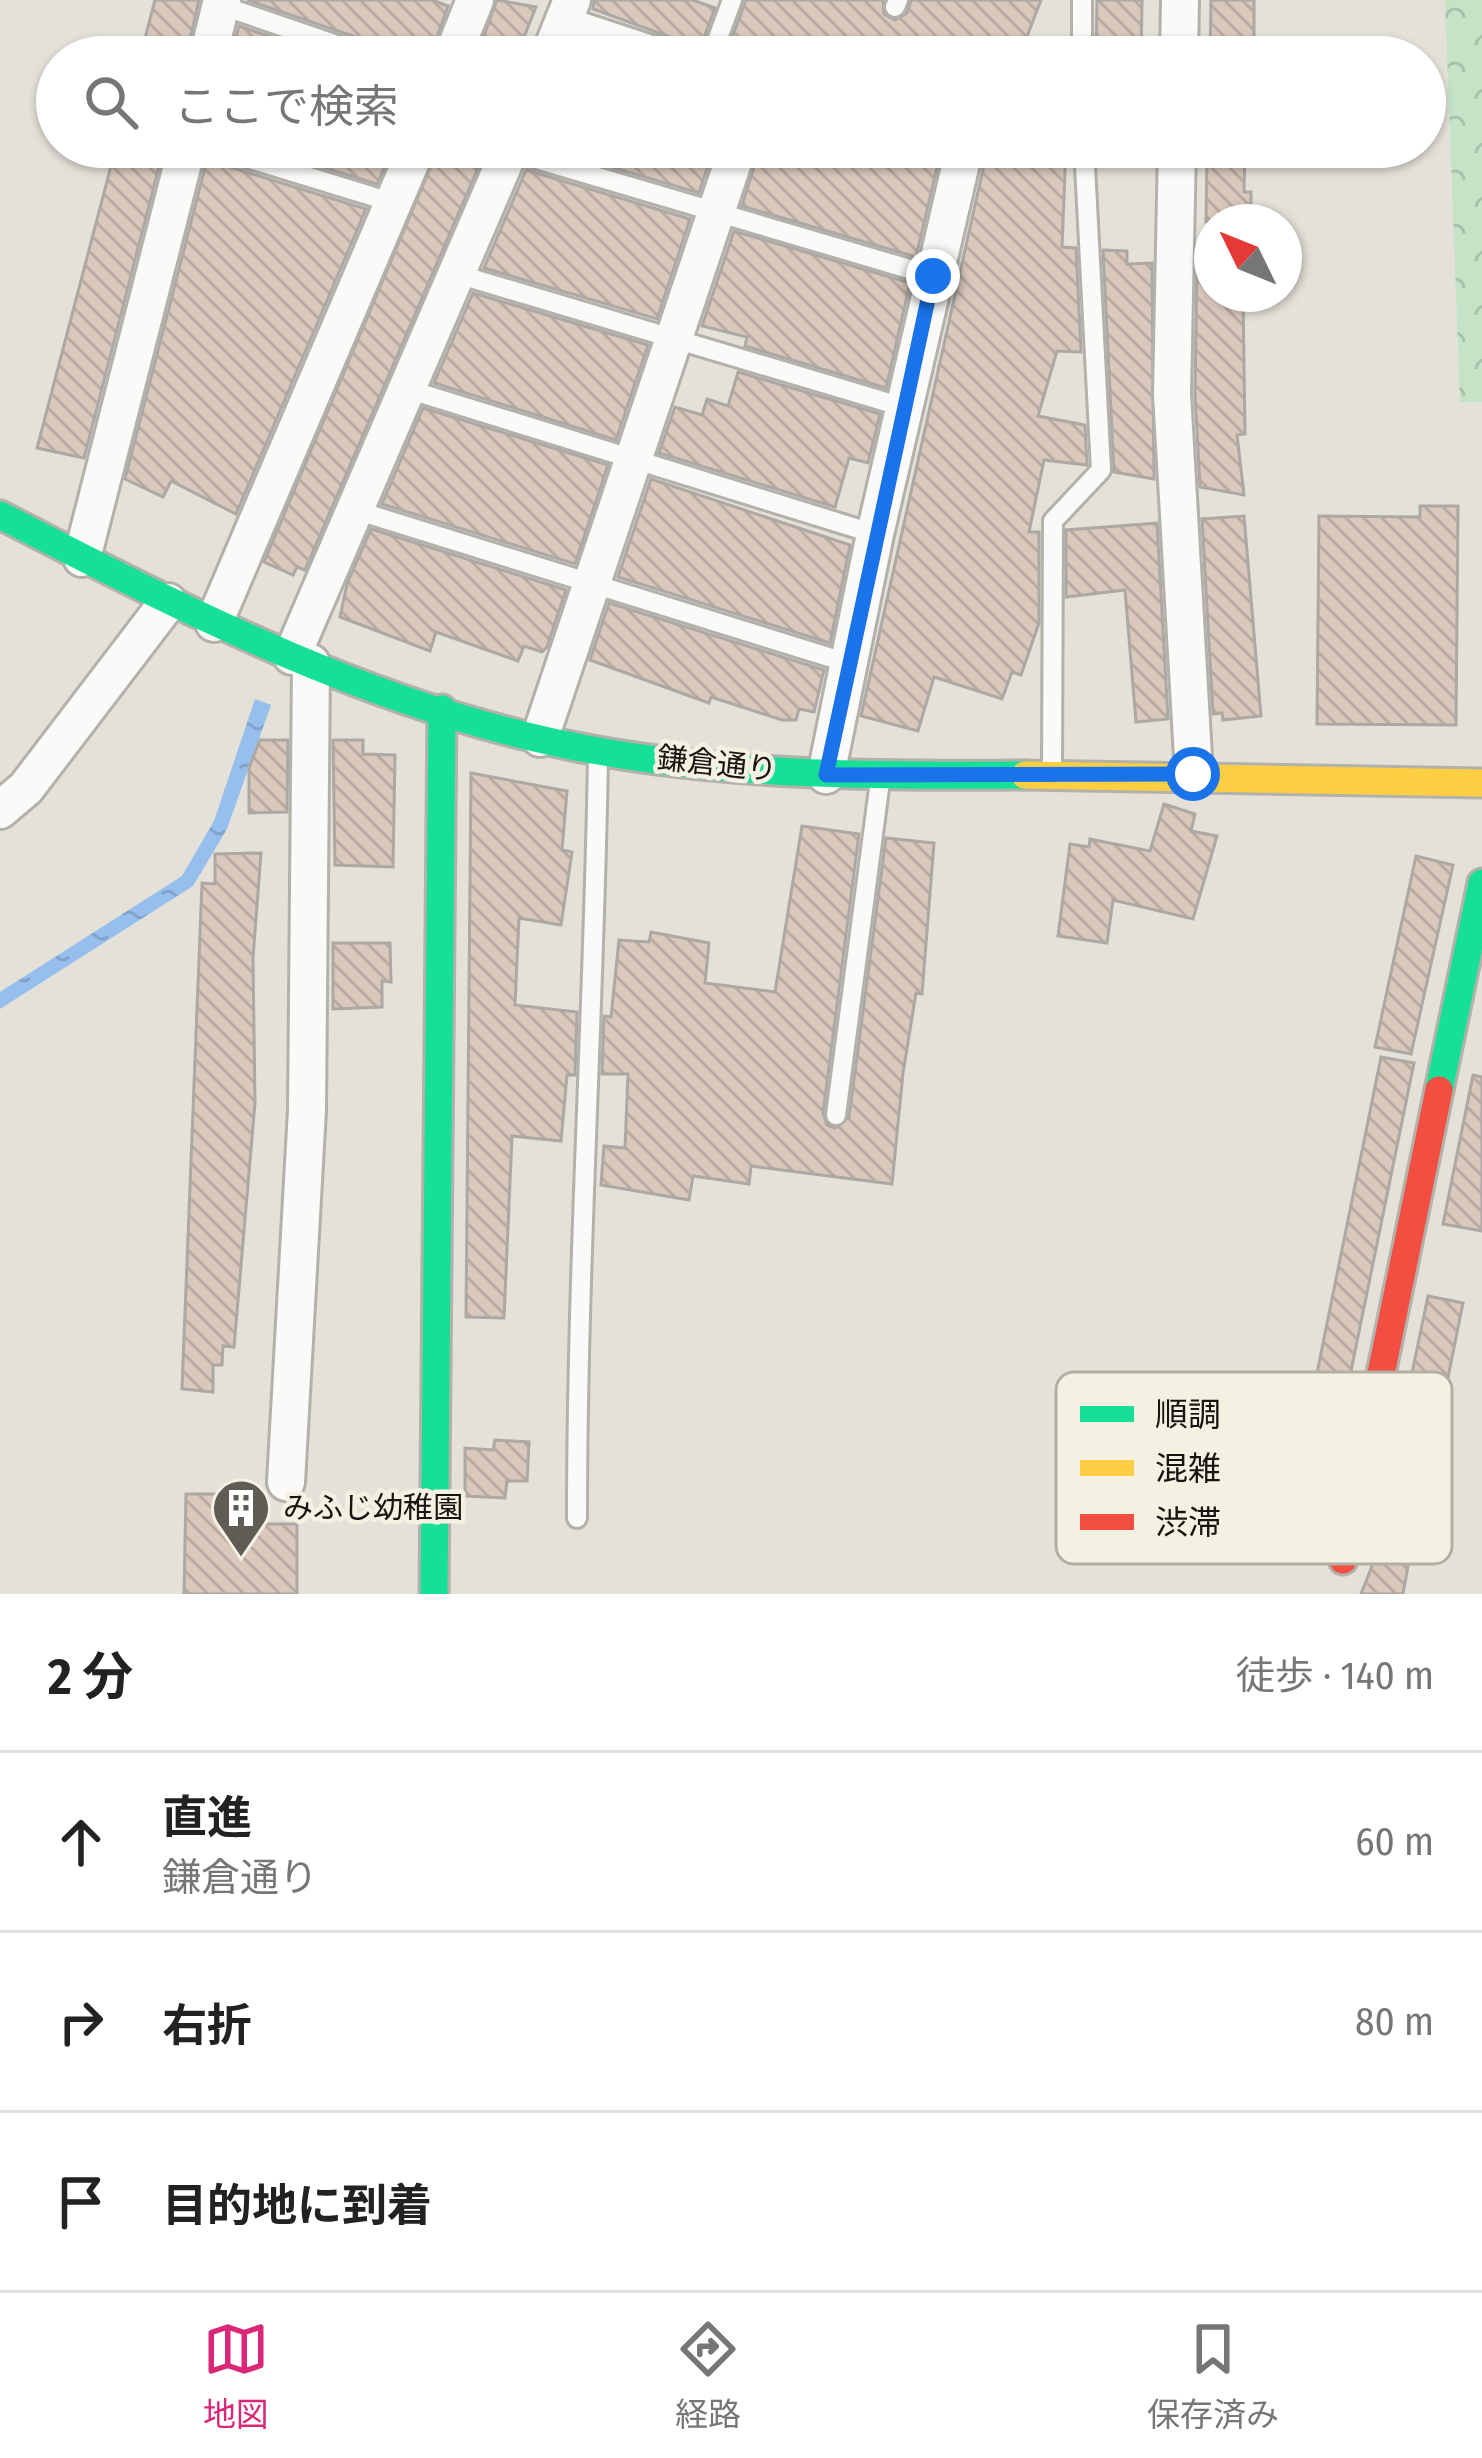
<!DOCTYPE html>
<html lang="ja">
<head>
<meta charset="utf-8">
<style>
	:root { --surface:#fff; --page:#f6f6f6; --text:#222; --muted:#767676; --line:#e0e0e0; --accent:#db2777 }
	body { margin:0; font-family:"Fira Sans Condensed","Noto Sans JP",sans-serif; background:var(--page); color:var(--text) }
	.compass { position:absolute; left:1194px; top:204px; width:108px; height:108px; border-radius:50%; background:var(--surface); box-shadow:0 3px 9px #0004; rotate:313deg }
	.stop { position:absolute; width:36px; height:36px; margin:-27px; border:9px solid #1a73e8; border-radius:50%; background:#fff }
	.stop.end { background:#1a73e8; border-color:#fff; box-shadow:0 3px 12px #0008 }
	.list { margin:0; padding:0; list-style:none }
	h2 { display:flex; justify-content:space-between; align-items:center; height:156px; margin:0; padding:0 48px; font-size:51px }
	h2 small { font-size:39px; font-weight:400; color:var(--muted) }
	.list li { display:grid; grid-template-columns:78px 1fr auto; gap:36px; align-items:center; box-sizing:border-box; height:180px; padding:0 48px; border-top:3px solid var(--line) }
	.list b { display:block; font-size:45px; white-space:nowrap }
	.list p { margin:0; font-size:39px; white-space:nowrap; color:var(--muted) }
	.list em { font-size:39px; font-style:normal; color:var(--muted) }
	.icon { flex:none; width:66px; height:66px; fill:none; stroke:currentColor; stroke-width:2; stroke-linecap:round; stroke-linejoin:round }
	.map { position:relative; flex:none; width:1482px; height:1594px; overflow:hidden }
	.search { position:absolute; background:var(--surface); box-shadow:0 3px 9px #0004; left:36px; right:36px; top:36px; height:132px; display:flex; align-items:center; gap:30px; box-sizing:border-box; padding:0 42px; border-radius:66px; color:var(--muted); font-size:45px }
	.sheet { height:696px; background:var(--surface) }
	nav { display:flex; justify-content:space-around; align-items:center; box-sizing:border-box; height:168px; border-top:3px solid var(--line); background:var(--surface); font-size:33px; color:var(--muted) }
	nav a { display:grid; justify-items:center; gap:6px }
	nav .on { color:var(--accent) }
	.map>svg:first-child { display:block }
</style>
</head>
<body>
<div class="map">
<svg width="1482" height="1594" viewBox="0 0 1482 1594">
	<defs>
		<pattern id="forest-crowns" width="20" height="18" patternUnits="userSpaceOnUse" patternTransform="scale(3)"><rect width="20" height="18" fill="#c5e4c7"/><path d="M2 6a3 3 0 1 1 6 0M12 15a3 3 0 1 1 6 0" fill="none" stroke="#a8c3aa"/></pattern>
		<pattern id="water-ripples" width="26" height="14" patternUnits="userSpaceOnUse" patternTransform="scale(3)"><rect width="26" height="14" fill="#96bfed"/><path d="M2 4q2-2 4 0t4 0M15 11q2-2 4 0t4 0" fill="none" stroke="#81a3ca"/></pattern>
		<pattern id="building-back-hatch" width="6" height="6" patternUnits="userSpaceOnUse" patternTransform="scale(3)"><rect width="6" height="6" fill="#dac8bc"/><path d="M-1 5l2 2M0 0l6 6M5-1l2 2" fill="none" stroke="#baaba1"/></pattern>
	</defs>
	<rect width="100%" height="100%" fill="#e4e1d9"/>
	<polygon fill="url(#forest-crowns)" points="1445,0 1482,0 1482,402 1460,402"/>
	<polygon fill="url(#water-ripples)" points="255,699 271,705 227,829 193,886 0,1009 0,992 182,876 214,821"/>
	<g fill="url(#building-back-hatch)" stroke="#aca8a3" stroke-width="3">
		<polygon points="155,0 199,0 186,57 140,57"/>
		<polygon points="247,0 432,0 448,6 430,57 385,57 376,44"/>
		<polygon points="497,0 536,7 516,57 476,57"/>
		<polygon points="594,0 693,0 715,8 700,48 593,9"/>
		<polygon points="746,0 883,0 884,14 895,20 907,13 911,0 1041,0 1019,57 725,57"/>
		<polygon points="1097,0 1142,0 1141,57 1096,57"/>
		<polygon points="1211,0 1254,0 1254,57 1210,57"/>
		<polygon points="239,26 330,57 231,57"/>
		<polygon points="116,147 164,147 84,458 37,448"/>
		<polygon points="257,147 333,147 386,164 377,184"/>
		<polygon points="439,147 487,147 305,570 297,567 293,575 264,562"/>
		<polygon points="543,147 692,147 712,153 699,193"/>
		<polygon points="760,147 899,147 933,156 938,163 916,257 742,206"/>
		<polygon points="988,147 1066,147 1062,247 1076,248 1081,352 1057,351 1038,416 1085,425 1087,465 1044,460 1029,532 1039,532 1039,623 1021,675 1012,672 1002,699 934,677 918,731 861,716"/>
		<polygon points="1207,147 1245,147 1244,192 1251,192 1251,222 1206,222"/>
		<polygon points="207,160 366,209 236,514 171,481 163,497 125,479"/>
		<polygon points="526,170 690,219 657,319 484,268"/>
		<polygon points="734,231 910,283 886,388 745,346 747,337 702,326"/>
		<polygon points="1103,250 1127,251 1127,264 1152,263 1154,479 1114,472"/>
		<polygon points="1212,260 1212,294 1243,294 1245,434 1237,435 1244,495 1200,487 1195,394 1197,261"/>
		<polygon points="473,293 648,345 616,440 434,383"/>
		<polygon points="738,372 880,414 868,463 849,458 835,507 659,453 675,407 702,415 707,399 728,406"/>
		<polygon points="423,408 608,465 575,564 382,504"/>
		<polygon points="651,479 850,545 830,643 618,577"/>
		<polygon points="1420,506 1458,506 1456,725 1317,724 1319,516 1420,517"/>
		<polygon points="1244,516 1261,716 1223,720 1222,713 1213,714 1202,519"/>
		<polygon points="1157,523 1168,719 1136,722 1125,590 1066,597 1066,530"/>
		<polygon points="371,529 566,590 547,647 542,652 524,646 518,661 436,632 430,651 340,617 347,584"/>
		<polygon points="609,603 824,670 814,712 799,709 796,720 782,720 711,697 709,703 590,660"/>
		<polygon points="260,740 288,740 287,812 249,813 249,768"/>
		<polygon points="333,740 363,740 363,754 395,755 393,867 335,865"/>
		<polygon points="471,773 567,791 562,850 572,852 561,925 519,918 515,1005 577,1012 575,1075 567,1075 561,1141 512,1136 504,1318 466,1317"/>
		<polygon points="1164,804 1195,814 1191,831 1217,836 1193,919 1113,900 1107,943 1058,936 1070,844 1089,847 1090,839 1150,851"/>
		<polygon points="802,826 859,834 823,1113 827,1125 835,1128 849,1117 886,838 934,843 922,994 916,993 903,1073 892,1184 751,1166 749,1184 693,1176 689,1200 601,1185 604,1146 625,1148 628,1074 602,1074 604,1016 611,1017 619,940 649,942 651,932 709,943 705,983 775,992"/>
		<polygon points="261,853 253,958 255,1103 234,1347 223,1346 222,1365 213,1365 213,1392 182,1389 202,883 215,884 215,854"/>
		<polygon points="1416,856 1453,865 1411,1054 1375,1047"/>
		<polygon points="333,943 390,943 391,982 382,981 382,1007 333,1009"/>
		<polygon points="1381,1057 1414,1063 1315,1547 1283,1541"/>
		<polygon points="1473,1075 1482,1077 1482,1231 1443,1224"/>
		<polygon points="1428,1296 1463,1303 1437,1432 1432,1431 1403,1594 1361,1594 1372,1566"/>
		<polygon points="495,1440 529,1442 527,1481 507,1481 505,1498 465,1496 465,1448 493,1450"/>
		<polygon points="186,1494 237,1494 237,1524 297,1524 297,1594 184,1594"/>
	</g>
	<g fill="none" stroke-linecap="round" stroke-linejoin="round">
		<g stroke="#b2b1aa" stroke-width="24">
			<g id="lane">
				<polyline points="1082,0 1082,57"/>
				<polyline points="220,5 372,57"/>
				<polyline points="895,7 898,0"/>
				<polyline points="711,57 732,0"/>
				<polyline points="211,147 394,203"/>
				<polyline points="509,151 933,276"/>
				<polyline points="457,274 903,407"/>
				<polyline points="407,389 875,534"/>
				<polyline points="355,510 848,663"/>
				<polyline points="1052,771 1053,521 1101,470 1084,147"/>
				<polyline points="836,1115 880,781"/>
				<path d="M577,1518C577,1263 594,1010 598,756"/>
			</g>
		</g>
		<g stroke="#b2b1aa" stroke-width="42">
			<g id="street">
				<polyline points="563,25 660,57"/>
				<polyline points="208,57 222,0"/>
				<polyline points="452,57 475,0"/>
				<polyline points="549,57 572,0"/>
				<polyline points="1179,57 1180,0"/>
				<polyline points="1177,147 1172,394 1194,774"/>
				<polyline points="82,558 187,147"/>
				<polyline points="214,623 417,147"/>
				<polyline points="292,656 511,147"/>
				<polyline points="540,738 738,147"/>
				<polyline points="826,775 875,534 964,150 953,147"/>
				<polyline points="0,810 26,788 168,602"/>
				<polyline points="286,1482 307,1110 311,663"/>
			</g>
		</g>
		<g stroke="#b2b1aa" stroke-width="33">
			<g id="fast">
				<path d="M0,515C190,613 386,714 598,751C739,776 882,776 1025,775"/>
				<polyline points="1439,1090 1482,883"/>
				<polyline points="434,1594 442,709"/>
			</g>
		</g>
		<g stroke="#b2b1aa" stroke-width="33">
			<polyline id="slow" points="1025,775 1482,783"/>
		</g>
		<g stroke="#b2b1aa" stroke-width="33">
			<polyline id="jam" points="1343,1560 1439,1090"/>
		</g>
		<use href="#lane" stroke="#fbfaf9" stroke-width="18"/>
		<use href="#street" stroke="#fbfaf9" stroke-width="36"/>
		<use href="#fast" stroke="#16e098" stroke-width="27"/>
		<use href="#slow" stroke="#ffcf43" stroke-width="27"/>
		<use href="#jam" stroke="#f24e42" stroke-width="27"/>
	</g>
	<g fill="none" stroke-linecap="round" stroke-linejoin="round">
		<polyline stroke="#1a73e8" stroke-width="15" points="933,276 826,775 1193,774"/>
	</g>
	<defs>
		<g id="building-pin" transform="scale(3)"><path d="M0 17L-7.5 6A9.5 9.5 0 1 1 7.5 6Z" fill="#5f5c56" stroke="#f5f1e2"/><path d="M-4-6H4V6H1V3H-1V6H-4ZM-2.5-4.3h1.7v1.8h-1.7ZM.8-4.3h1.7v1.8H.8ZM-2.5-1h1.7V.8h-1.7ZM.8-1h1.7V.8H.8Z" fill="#fff"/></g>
	</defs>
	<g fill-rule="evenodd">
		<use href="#building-pin" x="241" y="1508"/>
	</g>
	<g text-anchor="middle" stroke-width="9" stroke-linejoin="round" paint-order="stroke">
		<g font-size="30" fill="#171510" stroke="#f5f1e2">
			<text transform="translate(717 764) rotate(6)" y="10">鎌倉通り</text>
		</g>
		<g font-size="30" fill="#171510" stroke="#f5f1e2" text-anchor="start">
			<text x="283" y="1518">みふじ幼稚園</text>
		</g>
	</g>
	<rect x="1056" y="1372" width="396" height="192" rx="18" fill="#f5f1e2" stroke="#b2afa3" stroke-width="3"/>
	<rect x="1080" y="1406" width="54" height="16" fill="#16e098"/>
	<rect x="1080" y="1460" width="54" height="16" fill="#ffcf43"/>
	<rect x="1080" y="1514" width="54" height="16" fill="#f24e42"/>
	<g font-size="33" fill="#171510">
		<text x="1155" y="1426">順調</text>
		<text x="1155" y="1480">混雑</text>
		<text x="1155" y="1534">渋滞</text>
	</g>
</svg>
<svg class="compass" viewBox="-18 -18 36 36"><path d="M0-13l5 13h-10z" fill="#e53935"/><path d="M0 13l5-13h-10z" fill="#767676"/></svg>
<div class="stop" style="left:1193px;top:774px"></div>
<div class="stop end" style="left:933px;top:276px"></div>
<div class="search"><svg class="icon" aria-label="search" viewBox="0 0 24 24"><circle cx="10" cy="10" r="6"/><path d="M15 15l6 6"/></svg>ここで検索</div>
</div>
<section class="sheet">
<h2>2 分<small>徒歩 · 140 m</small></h2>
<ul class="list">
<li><svg class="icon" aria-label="ahead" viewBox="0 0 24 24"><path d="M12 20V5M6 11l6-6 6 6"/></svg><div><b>直進</b><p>鎌倉通り</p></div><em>60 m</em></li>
<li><svg class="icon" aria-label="right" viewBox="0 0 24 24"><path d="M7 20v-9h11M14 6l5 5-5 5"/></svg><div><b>右折</b></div><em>80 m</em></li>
<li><svg class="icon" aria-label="arrive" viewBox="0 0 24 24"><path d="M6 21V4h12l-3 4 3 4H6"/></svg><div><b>目的地に到着</b></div></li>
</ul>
</section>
<nav>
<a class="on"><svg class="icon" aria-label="map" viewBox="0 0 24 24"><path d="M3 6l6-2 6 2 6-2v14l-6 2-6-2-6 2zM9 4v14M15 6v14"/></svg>地図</a>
<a><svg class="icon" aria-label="directions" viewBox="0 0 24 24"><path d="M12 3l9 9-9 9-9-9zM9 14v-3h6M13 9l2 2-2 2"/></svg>経路</a>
<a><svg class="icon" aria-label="saved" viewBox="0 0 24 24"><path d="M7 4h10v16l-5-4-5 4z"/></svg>保存済み</a>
</nav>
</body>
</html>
